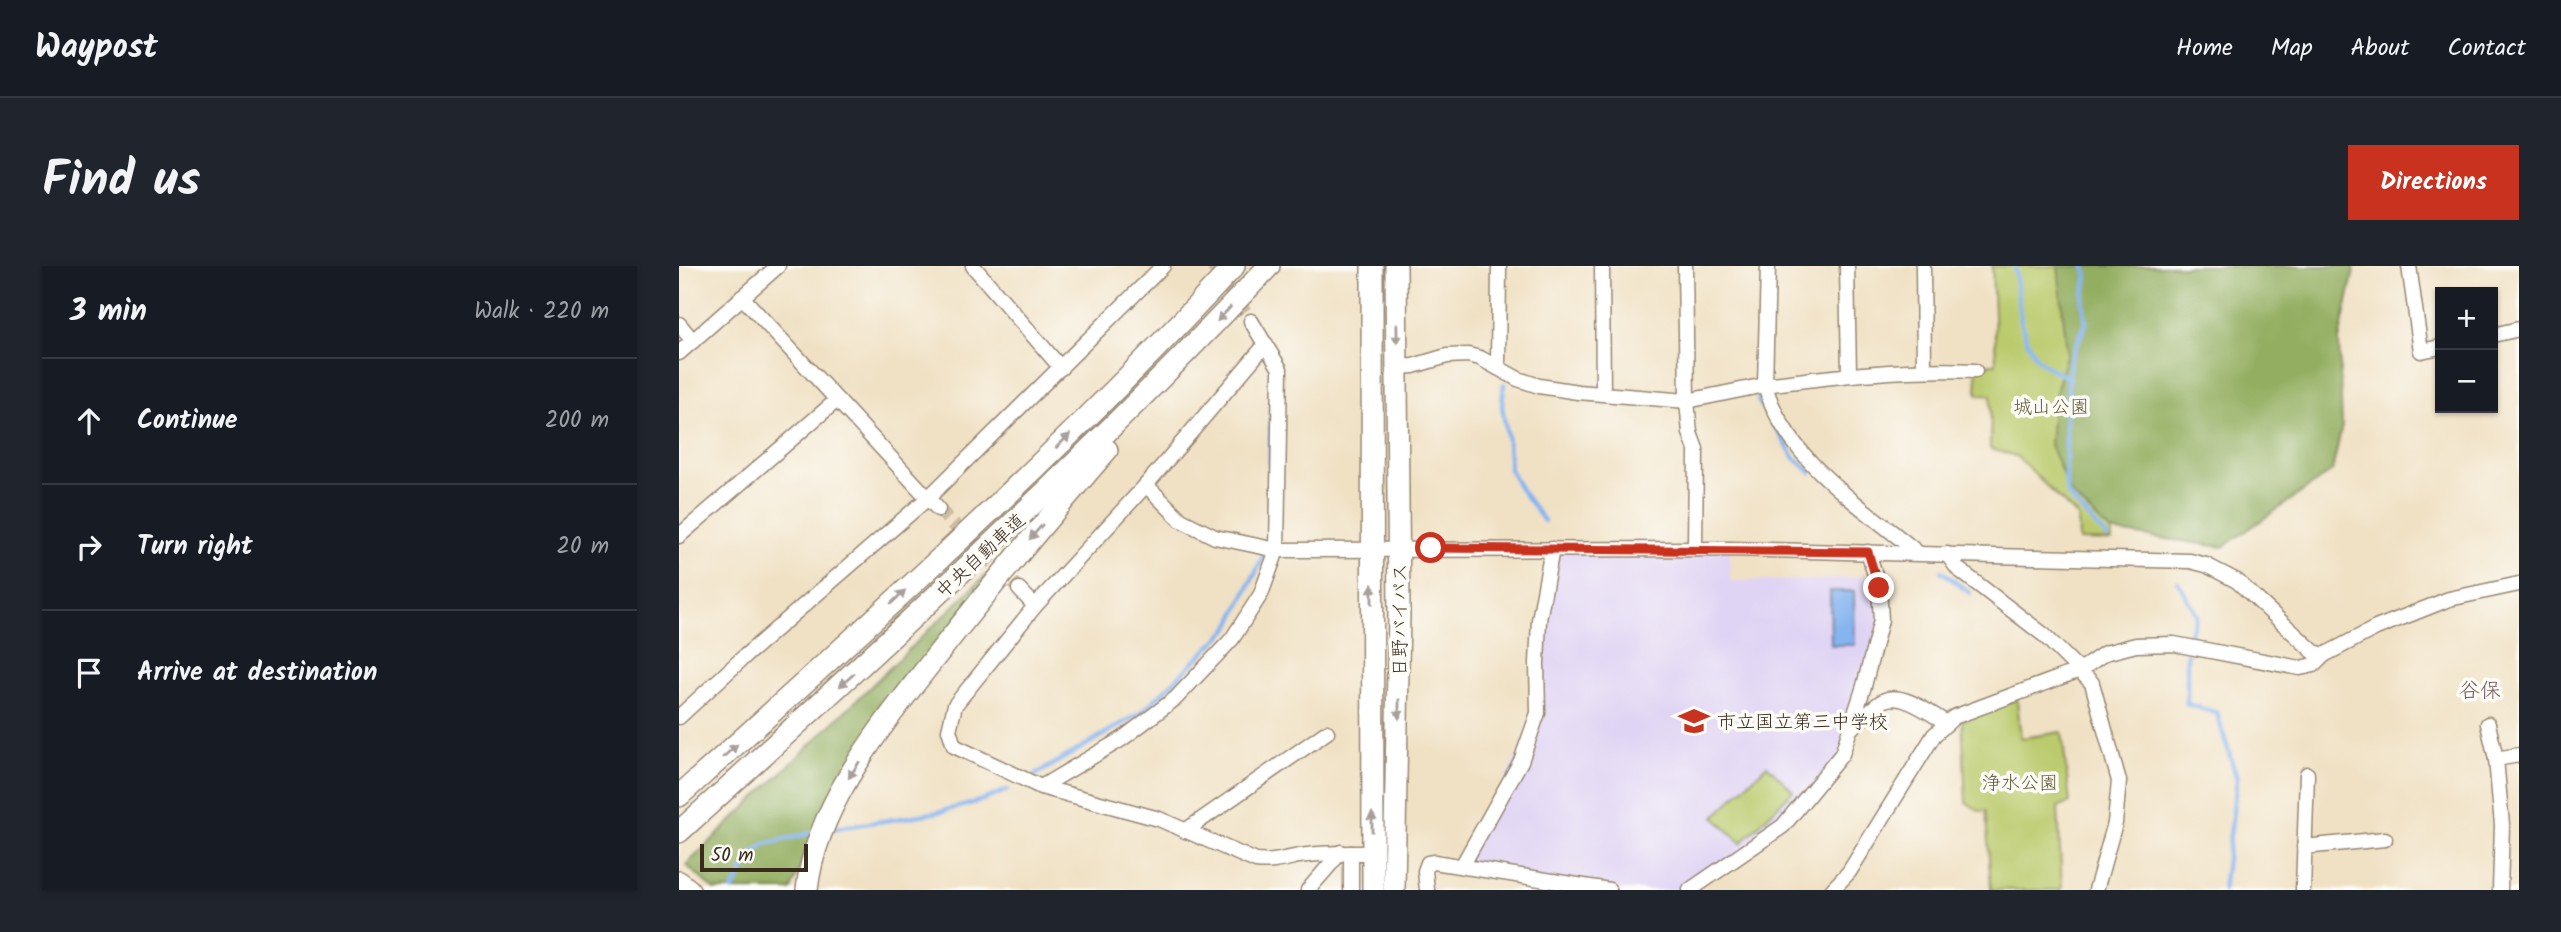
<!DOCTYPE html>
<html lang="en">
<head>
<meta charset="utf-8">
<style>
	:root { --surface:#171b24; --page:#20242c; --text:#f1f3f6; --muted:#9ea1a6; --line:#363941; --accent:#c8321e }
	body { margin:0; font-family:Kalam,"Klee One",sans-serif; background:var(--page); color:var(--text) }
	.controls { position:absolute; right:21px; top:21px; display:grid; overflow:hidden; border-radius:0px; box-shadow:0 2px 5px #0004 }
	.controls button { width:63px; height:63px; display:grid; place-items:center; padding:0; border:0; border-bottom:2px solid var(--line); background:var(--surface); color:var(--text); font:35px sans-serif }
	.scale { position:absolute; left:21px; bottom:18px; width:108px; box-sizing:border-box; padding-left:7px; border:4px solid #3b2a1e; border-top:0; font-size:19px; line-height:24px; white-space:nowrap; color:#3b2a1e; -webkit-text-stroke:5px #fdfcf7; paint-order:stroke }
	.stop { position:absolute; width:21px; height:21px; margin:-16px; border:5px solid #c8321e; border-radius:50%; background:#fff }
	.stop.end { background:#c8321e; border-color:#fff; box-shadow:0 2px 7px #0008 }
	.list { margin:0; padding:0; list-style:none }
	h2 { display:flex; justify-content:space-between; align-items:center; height:91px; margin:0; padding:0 28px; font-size:30px }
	h2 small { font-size:23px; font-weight:400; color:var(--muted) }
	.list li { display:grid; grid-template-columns:46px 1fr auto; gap:21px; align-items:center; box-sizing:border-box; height:126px; padding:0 28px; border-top:2px solid var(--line) }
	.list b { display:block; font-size:26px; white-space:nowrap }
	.list em { font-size:23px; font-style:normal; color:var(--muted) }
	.icon { flex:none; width:38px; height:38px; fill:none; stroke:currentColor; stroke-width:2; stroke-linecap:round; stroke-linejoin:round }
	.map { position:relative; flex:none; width:1840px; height:624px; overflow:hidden; border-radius:0px }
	header { display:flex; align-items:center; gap:42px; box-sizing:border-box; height:98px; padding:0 35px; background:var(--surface); border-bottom:2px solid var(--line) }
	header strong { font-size:33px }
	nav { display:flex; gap:38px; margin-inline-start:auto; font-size:24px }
	.intro { display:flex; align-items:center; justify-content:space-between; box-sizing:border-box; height:168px; padding:0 42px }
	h1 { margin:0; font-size:49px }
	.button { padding:18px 32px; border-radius:0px; background:var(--accent); color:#fff; font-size:24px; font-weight:700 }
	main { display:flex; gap:42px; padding:0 42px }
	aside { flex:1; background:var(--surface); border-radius:0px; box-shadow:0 2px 5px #0004 }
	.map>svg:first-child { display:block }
</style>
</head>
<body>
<header>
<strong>Waypost</strong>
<nav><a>Home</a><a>Map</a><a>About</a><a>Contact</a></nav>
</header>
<div class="intro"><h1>Find us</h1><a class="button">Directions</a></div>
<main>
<aside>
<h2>3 min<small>Walk · 220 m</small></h2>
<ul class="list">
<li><svg class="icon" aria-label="ahead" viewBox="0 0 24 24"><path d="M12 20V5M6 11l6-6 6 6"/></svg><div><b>Continue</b></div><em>200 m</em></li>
<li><svg class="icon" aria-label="right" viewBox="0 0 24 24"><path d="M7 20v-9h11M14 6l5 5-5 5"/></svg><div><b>Turn right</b></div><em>20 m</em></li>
<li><svg class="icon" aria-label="arrive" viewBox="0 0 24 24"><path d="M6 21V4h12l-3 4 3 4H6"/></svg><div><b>Arrive at destination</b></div></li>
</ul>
</aside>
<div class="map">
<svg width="1840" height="624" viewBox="0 0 1840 624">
	<rect width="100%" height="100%" fill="#fdfcf7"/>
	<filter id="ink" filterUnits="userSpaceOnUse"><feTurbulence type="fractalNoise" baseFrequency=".0143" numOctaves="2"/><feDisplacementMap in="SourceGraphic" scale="14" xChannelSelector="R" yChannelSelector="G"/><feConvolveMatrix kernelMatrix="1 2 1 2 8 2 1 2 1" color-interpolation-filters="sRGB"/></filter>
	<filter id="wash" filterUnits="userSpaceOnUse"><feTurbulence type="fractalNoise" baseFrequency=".00686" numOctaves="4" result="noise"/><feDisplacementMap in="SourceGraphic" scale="28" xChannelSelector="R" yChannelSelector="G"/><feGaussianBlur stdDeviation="1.57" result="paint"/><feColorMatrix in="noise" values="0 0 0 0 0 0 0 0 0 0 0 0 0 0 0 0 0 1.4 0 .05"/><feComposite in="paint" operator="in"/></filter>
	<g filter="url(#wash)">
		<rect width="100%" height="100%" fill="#f0e1c4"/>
		<polygon fill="#e0d4f4" points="873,283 1051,283 1051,315 1139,314 1197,309 1202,354 1163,488 1104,560 1011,624 930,624 783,600 859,447"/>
		<g fill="#baca6c" stroke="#7a7a45" stroke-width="2">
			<polygon points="1313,0 1433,0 1433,275 1400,274 1399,251 1337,190 1311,183 1312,129 1298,128 1297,98 1317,98"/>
			<polygon points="1338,433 1342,472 1383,466 1391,537 1379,541 1383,624 1312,624 1307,545 1300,545 1287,536 1283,455"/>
			<polygon points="1088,499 1114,525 1062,577 1035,551"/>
		</g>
		<g fill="#93ae60" stroke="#676c3f" stroke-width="2">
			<polygon points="1379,0 1676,0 1660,74 1663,160 1653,205 1544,281 1431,265 1392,228 1371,179 1374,138 1388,86"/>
			<polygon points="307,309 309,313 137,560 112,624 35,624 7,599"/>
		</g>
		<polygon fill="#85b4f0" stroke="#606f87" stroke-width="2" points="1151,325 1175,325 1176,379 1152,379"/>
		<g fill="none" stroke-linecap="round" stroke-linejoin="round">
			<g stroke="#85b4f0" stroke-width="4.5">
				<path d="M1336,0C1340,32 1338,72 1362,96C1369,103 1382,107 1391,113"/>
				<polyline points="1406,0 1408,8 1404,36 1407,57 1391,94 1387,152 1387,220 1390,231 1428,271"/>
				<polyline points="825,118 823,140 829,176 831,204 842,224 865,255"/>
				<polyline points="1079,134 1115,191 1132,206"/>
				<polyline points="590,260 592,108"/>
				<polyline points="1262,305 1291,327"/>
				<polyline points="1499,316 1518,349 1509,373"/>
				<polyline points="1508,388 1508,438 1538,447 1558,513 1544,624"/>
				<polyline points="356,509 463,446 549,363 584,291"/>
				<path d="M152,563C212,552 273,550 328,524"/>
				<polyline points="53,624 75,587 86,578 137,566"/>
			</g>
		</g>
	</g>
	<g filter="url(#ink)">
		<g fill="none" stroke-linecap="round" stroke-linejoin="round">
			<g stroke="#ccbca3" stroke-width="14" stroke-dasharray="14 7" stroke-linecap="butt">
				<polyline points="534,0 572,55"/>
				<polyline points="259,243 340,323"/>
			</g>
			<g stroke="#968671" stroke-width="17">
				<g id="minor">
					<polyline points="294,0 382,102"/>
					<polyline points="923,0 924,127"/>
					<polyline points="1006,0 1008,135 1011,167 1017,183 1016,283"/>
					<path d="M1089,0L1086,119C1156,110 1225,102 1296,105"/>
					<polyline points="1168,0 1170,108"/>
					<polyline points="1244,0 1245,103"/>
					<polyline points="1730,0 1742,85 1761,81"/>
					<polyline points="63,31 259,243"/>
					<polyline points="0,58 14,75"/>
					<polyline points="1814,69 1840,63"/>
					<path d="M587,78L467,219L356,340L276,439L270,464L275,480L362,521L480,553L577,595C593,597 605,593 620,590C645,586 669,587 693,587"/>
					<polyline points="0,87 99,0"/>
					<path d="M719,101L734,100L768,90L789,89L801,92L839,113L860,120L899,126L1008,135L1086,119C1107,195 1182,239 1239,287"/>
					<polyline points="819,102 820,0"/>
					<polyline points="467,219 502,254 536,271 598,284 1051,283 1511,295 1527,299 1558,315 1635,386 1645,389"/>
					<polyline points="0,270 158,134"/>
					<polyline points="1268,288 1279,303 1365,369 1413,417 1440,515 1436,557 1417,624"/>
					<polyline points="340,323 356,340"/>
					<polyline points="0,451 66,390 249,232 484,0"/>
					<polyline points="1809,458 1817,493 1823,559 1821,624"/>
					<path d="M1171,463C1181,456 1195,438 1206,434C1224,426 1253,449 1268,457"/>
					<polyline points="1817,493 1840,489"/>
					<polyline points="362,521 443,473 497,432 553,373 582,328 598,284 601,103 572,55"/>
					<polyline points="506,565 648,466"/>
					<polyline points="1625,581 1706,573"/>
					<polyline points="783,600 842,495 859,447 858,397 860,354 873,283"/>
					<polyline points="629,624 662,586"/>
					<polyline points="672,624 672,587"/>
					<polyline points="748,624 746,605 749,597 755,596 930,624"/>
					<polyline points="1011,624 1104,560 1163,488 1185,420 1202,354 1200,322 1189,286"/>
					<polyline points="1153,624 1170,606 1255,469 1275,451 1401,404 1426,387 1457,379 1495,378 1621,402 1635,399 1645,389 1697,362 1770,333 1840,318"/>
					<polyline points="1624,624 1628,508"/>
				</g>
			</g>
			<g stroke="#968671" stroke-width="24">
				<g id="highway">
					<polyline points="693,0 694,624"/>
					<path d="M0,530C190,359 381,188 555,0"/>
					<path d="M0,566C202,382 403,199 590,0"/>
					<polyline points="0,616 10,624"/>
					<path d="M128,624C137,537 206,456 258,389C313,319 370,251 428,184"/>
					<polyline points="715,624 720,347 717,0"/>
				</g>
			</g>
			<use href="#minor" stroke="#fff" stroke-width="14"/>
			<use href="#highway" stroke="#fff" stroke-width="21"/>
		</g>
		<defs><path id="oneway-solid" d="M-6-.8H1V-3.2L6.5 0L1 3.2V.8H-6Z" transform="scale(1.75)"/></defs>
		<g fill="#a79f9a">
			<use href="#oneway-solid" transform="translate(545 48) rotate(133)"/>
			<use href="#oneway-solid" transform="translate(718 68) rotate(89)"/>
			<use href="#oneway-solid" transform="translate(384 175) rotate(-44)"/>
			<use href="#oneway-solid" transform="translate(357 266) rotate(131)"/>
			<use href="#oneway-solid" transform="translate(693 328) rotate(-90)"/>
			<use href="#oneway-solid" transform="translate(219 331) rotate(-43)"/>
			<use href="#oneway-solid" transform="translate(168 414) rotate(138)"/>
			<use href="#oneway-solid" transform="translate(720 443) rotate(90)"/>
			<use href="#oneway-solid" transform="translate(51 485) rotate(-42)"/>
			<use href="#oneway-solid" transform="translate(175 504) rotate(123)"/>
			<use href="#oneway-solid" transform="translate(693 556) rotate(-90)"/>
		</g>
	</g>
	<g fill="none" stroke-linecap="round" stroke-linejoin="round" filter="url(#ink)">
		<polyline stroke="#c8321e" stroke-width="9" points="752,282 1189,286 1200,322"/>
	</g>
	<defs>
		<g id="school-bare" transform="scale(2.415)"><path d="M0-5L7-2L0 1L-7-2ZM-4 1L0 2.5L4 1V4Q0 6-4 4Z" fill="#c8321e" stroke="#fdfcf7" stroke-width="2.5" paint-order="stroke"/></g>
	</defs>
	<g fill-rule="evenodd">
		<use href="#school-bare" x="1015" y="455"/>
	</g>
	<g text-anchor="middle" stroke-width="7" stroke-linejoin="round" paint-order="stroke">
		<g font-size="19" fill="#615a35" stroke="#fdfcf7">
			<text x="1372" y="147">城山公園</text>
			<text x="1341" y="523">浄水公園</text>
		</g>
		<g font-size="19" fill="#3b2a1e" stroke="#fdfcf7">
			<text transform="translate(301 289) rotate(-43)" y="7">中央自動車道</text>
			<text transform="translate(720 354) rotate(-90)" y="7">日野バイパス</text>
		</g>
		<g font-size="19" fill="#3b2a1e" stroke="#fdfcf7" text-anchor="start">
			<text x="1038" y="462">市立国立第三中学校</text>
		</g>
		<g font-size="21" fill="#79535d" stroke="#fdfcf7">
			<text x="1801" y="431">谷保</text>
		</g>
	</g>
</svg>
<div class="controls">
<button>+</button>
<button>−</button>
</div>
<div class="scale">50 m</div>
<div class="stop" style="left:752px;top:282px"></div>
<div class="stop end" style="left:1200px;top:322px"></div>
</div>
</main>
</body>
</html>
